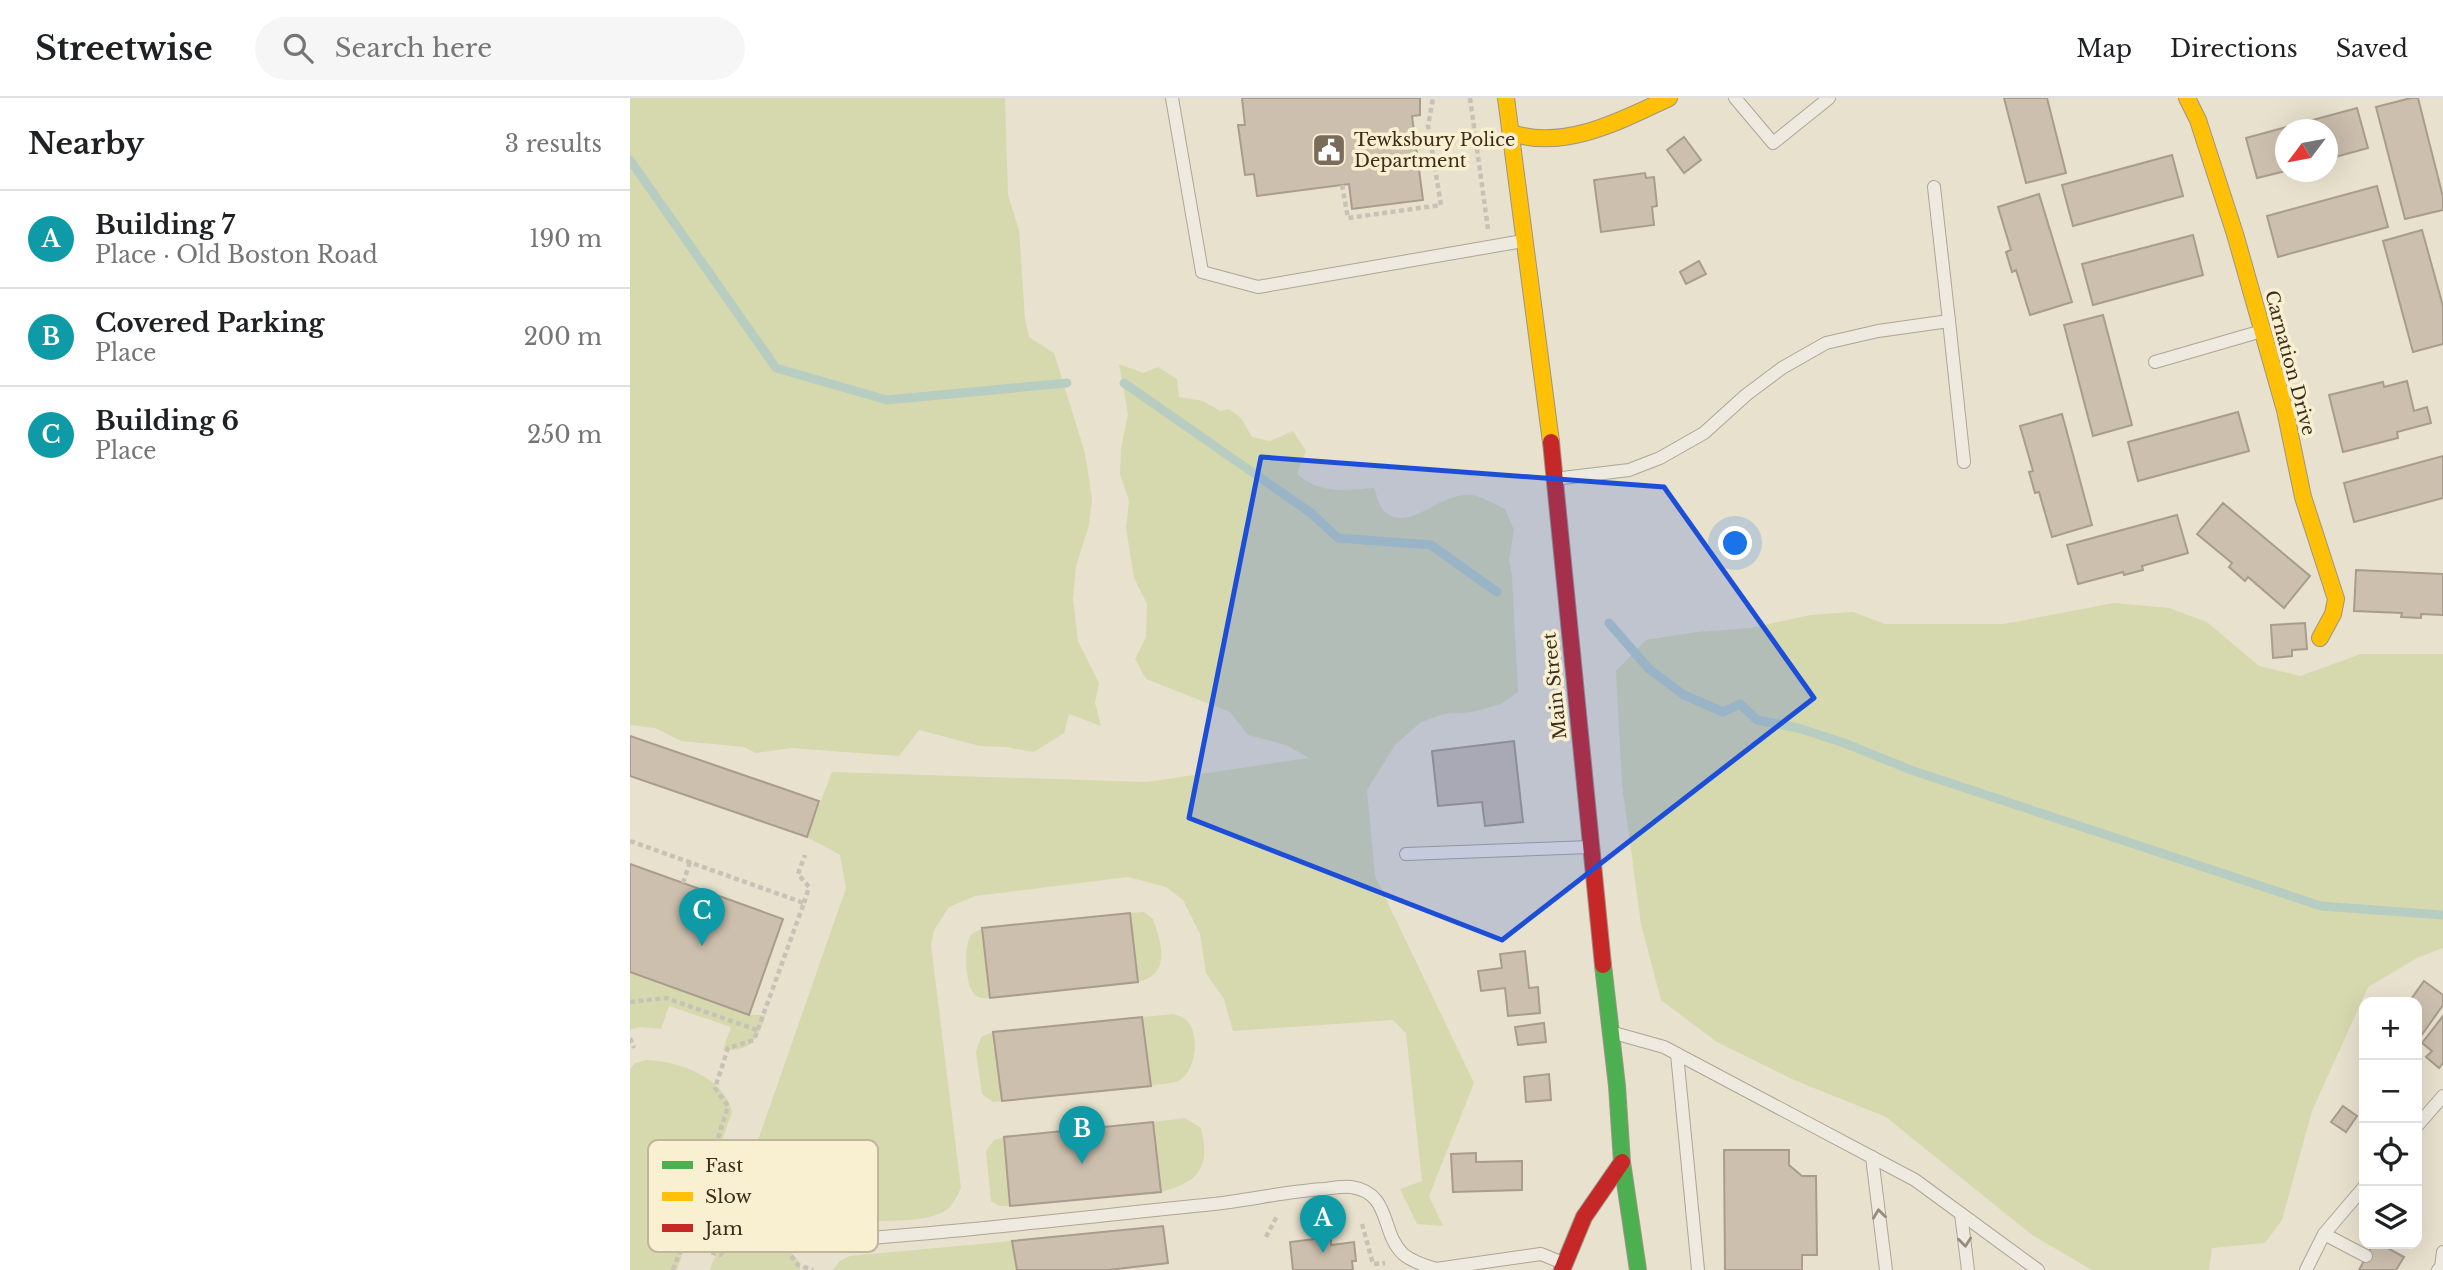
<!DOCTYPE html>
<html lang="en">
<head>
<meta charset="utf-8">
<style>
	:root { --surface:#fff; --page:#f6f6f6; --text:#202124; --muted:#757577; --line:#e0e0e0; --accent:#b45309 }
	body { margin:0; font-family:"Libre Baskerville",serif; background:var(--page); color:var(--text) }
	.controls { position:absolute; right:21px; bottom:21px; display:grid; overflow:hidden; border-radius:14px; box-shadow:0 7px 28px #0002 }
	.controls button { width:63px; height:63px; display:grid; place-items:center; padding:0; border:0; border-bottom:2px solid var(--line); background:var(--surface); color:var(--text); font:35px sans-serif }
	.compass { position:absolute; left:1645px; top:21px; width:63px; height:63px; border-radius:50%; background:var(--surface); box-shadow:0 7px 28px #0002; rotate:238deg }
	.you { position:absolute; left:1106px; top:446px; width:24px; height:24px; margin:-18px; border:5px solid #fff; border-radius:50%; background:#1a73e8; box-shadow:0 0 0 10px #1a73e833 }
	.badge { display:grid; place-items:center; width:46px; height:46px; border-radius:50%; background:var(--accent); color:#fff; font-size:23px; font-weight:700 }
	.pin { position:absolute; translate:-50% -58px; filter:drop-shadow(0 2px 4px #0008) }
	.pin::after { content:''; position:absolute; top:37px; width:24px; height:21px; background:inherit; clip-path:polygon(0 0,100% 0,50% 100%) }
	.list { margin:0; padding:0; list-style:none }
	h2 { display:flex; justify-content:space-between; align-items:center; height:91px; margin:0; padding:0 28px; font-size:30px }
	h2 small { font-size:23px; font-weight:400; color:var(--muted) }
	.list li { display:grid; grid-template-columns:46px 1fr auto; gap:21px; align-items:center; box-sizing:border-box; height:98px; padding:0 28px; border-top:2px solid var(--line) }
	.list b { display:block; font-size:26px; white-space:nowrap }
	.list p { margin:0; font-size:23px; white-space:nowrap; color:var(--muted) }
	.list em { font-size:23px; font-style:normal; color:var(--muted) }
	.icon { flex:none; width:38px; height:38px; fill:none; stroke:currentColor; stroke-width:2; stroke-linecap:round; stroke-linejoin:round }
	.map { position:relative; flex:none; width:1813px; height:1172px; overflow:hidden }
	header { display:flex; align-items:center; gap:42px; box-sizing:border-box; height:98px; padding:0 35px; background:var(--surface); border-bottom:2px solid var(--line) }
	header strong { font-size:33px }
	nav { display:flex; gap:38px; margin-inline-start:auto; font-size:24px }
	.search { width:490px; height:63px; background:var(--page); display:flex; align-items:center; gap:18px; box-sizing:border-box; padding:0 24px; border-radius:38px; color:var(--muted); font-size:26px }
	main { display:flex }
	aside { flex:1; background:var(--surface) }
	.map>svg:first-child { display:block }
</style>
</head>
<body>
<header>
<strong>Streetwise</strong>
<div class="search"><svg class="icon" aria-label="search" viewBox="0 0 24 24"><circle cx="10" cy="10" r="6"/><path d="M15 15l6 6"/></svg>Search here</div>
<nav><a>Map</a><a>Directions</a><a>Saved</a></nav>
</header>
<main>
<aside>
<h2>Nearby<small>3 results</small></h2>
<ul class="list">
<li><span class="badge" style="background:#0f9aa8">A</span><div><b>Building 7</b><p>Place · Old Boston Road</p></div><em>190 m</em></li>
<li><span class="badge" style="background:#0f9aa8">B</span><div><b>Covered Parking</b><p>Place</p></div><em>200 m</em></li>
<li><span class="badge" style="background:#0f9aa8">C</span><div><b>Building 6</b><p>Place</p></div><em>250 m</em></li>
</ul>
</aside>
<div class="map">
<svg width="1813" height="1172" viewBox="0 0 1813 1172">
	<rect width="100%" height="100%" fill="#e8e1cd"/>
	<g fill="#d6d9ae">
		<polygon points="0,0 375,0 378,97 389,132 395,221 399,239 424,255 455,355 462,401 459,427 446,468 443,501 448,543 469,585 465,605 471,628 439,616 434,635 404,654 376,649 350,648 289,632 269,658 161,650 126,655 114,649 51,643 25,630 0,627"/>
		<path d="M489,266L513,275L528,269L547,281L549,299L573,303L590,313L599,311L611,320L622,339L640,343L663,333L676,353L667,376C692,397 713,392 744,390C747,397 749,409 755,414C779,435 811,394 840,397C851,397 865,407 875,411L884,432L879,461L882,479L888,594L871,606L842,614L814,616L791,624L765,647L737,692L745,778L844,985L799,1098L813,1128L787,1126L770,1091L792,1083L776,935L763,922L603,933L594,901L576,875L570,836L553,802L536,789L498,779L345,798L319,809L304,832L301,847L331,1090C326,1100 322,1110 311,1115C294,1123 272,1122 253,1123C207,1125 156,1128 118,1097L116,1084L118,1071L216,790L210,757L177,739L202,674L517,684L679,660L656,647L618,637L600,614L516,581L505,561L516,539L517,506L504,480L496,430L499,403L490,376L491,351L498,316Z"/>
		<polygon points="1484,505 1539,510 1577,524 1629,568 1670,578 1731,556 1813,556 1813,850 1787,860 1738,889 1682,1013 1652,1122 1635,1145 1582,1150 1579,1172 1462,1172 1402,1137 1256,1019 1164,982 1087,944 1031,902 1011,826 992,686 986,573 1016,542 1067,534 1121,530 1180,517 1223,514 1255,526 1373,526"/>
		<path d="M514,814L523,821C532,847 541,876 508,884L500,815Z"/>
		<path d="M352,830L360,900C355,900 348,901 344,896C335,886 333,845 342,836C343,835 351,831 352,830Z"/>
		<path d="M0,874L118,917H136C127,941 122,954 93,952L101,929L39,908L31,931L10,929L0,932Z"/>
		<path d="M544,916C549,918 555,920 558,924C570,939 566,974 548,983C540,986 529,986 521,988L512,919Z"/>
		<polygon points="363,934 372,1003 363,1004 352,996 346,954 351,939"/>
		<path d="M17,962C49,963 95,980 102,1014L47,1172H0V971L5,965Z"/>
		<path d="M555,1020L571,1030C581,1069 569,1084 531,1094L523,1024Z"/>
		<polygon points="374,1039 380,1108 369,1108 361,1103 356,1053 364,1042"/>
		<path d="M112,1138C131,1139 171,1149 170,1172H80C86,1153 93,1144 112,1138Z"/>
		<polygon points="382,1143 387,1172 203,1172 210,1163 220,1158"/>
	</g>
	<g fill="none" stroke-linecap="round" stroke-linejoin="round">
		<g stroke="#b8cdc2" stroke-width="9">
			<polyline points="0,62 146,270 257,302 437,285"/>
			<polyline points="494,285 681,415 708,440 801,447 867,494"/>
			<polyline points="979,525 1019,571 1054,597 1093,614 1110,606 1127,622 1168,630 1214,645 1281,672 1691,808 1813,817"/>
		</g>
	</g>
	<g fill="#ccbfad" stroke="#a99c8c" stroke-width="2">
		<polygon points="612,0 790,0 790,17 782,18 793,102 722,111 719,86 627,98 624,76 615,77 608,27 615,27"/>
		<polygon points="1374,0 1417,0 1436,75 1396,85"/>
		<polygon points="1781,0 1788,0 1813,99 1813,112 1775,121 1746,9"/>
		<polygon points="1727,10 1738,50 1698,61 1698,32 1656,32 1656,73 1627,80 1616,40"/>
		<polygon points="1054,39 1071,62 1054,75 1037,52"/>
		<polygon points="1542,57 1553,98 1443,128 1432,87"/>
		<polygon points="1015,75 1016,80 1024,79 1027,108 1022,109 1024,127 971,134 964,82"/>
		<polygon points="1747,88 1758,129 1648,159 1637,118"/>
		<polygon points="1409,96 1442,204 1400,217 1386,172 1382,174 1376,154 1381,152 1368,109"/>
		<polygon points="1792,132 1813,208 1813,246 1783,254 1753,143"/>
		<polygon points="1563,137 1573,177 1463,207 1452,166"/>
		<polygon points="1069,163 1076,176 1056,186 1050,174"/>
		<polygon points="1473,217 1502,327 1463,338 1434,227"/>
		<polygon points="1777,283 1784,313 1797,309 1801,325 1767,334 1768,340 1713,354 1699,297 1753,284 1754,289"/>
		<polygon points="1608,314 1619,353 1508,383 1498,344"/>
		<polygon points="1432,316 1462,427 1422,439 1409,394 1405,395 1399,374 1403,373 1390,328"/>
		<polygon points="1813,358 1813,400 1724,424 1714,385"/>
		<polygon points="1593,405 1680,478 1654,510 1618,479 1615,483 1599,469 1602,465 1567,436"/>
		<polygon points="1547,417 1558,455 1512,468 1513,472 1494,477 1493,474 1448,486 1437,447"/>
		<polygon points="1726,472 1813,476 1813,517 1791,516 1791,520 1771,519 1772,515 1724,513"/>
		<polygon points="1675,525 1677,551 1662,552 1662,558 1643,560 1641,527"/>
		<polygon points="0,638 189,703 177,739 0,678"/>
		<polygon points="884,643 893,724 855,728 852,704 808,708 802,653"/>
		<polygon points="0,766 153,821 119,917 0,874"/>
		<polygon points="500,815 508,884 360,900 352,830"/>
		<polygon points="895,853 899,890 908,889 910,915 878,918 875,890 851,893 848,873 872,870 870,856"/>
		<polygon points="1794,883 1813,897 1813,907 1791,938 1787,936 1787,904 1779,904"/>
		<polygon points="1813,918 1813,965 1809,970 1796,959 1802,953 1792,945"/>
		<polygon points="512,919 521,988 372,1003 363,934"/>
		<polygon points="914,925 916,944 888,947 885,929"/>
		<polygon points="919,976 921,1002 896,1004 894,979"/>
		<polygon points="1713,1008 1727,1018 1716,1034 1701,1024"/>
		<polygon points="523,1024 531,1094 380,1108 374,1039"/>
		<polygon points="1094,1052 1159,1052 1159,1067 1172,1078 1186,1078 1187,1157 1172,1157 1172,1172 1095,1172"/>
		<polygon points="846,1055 846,1064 892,1063 892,1092 823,1094 821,1056"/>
		<polygon points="533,1128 538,1165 478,1172 387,1172 382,1143"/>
		<polygon points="701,1139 701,1147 724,1144 726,1163 722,1163 723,1172 663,1172 660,1144"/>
		<polygon points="1743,1146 1750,1146 1774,1159 1766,1172 1729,1172"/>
	</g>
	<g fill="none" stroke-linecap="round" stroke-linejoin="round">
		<g stroke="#ada596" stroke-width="14">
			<g id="lane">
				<polyline points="542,0 572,174 628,189 893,143"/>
				<polyline points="1105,0 1143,45 1199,0"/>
				<polyline points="1304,89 1319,223"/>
				<polyline points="1525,264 1632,233"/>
				<polyline points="924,381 999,372 1030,360 1074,335 1116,297 1152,270 1196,245 1248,233 1319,223 1334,364"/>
				<polyline points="776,756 960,749"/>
				<polyline points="984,935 1034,949 1285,1082 1408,1172"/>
				<polyline points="1047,956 1068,1172"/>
				<polyline points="1787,1028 1813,998"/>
				<polyline points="1242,1059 1256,1172"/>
				<path d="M87,1108L177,1141L194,1143C325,1135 454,1119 584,1106C621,1102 657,1093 694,1091C703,1090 713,1088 721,1089C762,1095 750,1134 773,1156C781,1163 796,1168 806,1171L911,1156L933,1165"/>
				<polyline points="1331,1116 1338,1172"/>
				<polyline points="1694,1136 1736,1158"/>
				<polyline points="1676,1172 1694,1136 1734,1089"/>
				<polyline points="1808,1172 1811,1169 1813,1154"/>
			</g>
		</g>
		<g stroke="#9d9586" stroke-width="18">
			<polyline id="fast" points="973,867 987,988 992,1064 1008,1172"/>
		</g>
		<g stroke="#9d9586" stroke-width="18">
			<g id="slow">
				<polyline points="876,0 921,344"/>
				<polyline points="1557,0 1568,22 1605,136 1655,312 1673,399 1706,501 1703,516 1690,540"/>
				<path d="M882,35C934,53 992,22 1039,0"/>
			</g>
		</g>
		<g stroke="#9d9586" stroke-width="18">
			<g id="jam">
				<polyline points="921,344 973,867"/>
				<polyline points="932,1172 954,1119 992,1064"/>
			</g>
		</g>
		<g stroke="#c7c2b6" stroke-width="4.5" stroke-dasharray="5 3.5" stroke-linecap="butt">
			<polyline points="840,0 858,131"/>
			<polyline points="712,87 718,120 811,107 798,28 803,0"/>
			<polyline points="0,743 174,805 124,942 98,950 85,990 98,1008 71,1094"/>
			<polyline points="53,785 60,764"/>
			<polyline points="174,805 179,789 168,776 175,757"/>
			<polyline points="0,904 36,900 127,932"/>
			<polyline points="0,940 4,950"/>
			<polyline points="65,1109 53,1145 90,1157 99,1147 114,1142"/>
			<polyline points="732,1126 743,1166 755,1165"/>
			<polyline points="636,1139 647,1118"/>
			<polyline points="161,1158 168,1167 183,1172"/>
			<polyline points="43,1172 53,1145"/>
		</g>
		<use href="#lane" stroke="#efeadf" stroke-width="12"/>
		<use href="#fast" stroke="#4caf50" stroke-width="16"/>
		<use href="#slow" stroke="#ffc107" stroke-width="16"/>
		<use href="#jam" stroke="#c62828" stroke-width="16"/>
	</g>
	<defs><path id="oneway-chevron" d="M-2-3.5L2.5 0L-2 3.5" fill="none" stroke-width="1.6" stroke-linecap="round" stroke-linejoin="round" transform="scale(1.75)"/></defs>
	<g stroke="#968c7e">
		<use href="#oneway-chevron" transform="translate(1249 1116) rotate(-97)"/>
		<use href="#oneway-chevron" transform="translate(1335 1144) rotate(84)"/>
	</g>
	<path fill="#1d4ed8" fill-opacity="0.2" stroke="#1d4ed8" stroke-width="5" stroke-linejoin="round" d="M631,359L1034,389L1184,600L872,842L559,720Z"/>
	<defs>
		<g id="civic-square" transform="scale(1.75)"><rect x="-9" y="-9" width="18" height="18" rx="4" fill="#796c5a" stroke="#f9f0d2"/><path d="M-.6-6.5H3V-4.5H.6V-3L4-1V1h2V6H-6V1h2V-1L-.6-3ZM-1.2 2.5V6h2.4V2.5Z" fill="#fff"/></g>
	</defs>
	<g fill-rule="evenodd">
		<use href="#civic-square" x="699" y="52"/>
	</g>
	<g text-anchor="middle" stroke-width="7" stroke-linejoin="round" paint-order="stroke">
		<g font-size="18" fill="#3d2d1c" stroke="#f9f0d2" text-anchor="start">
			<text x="724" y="48">Tewksbury Police<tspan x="724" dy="21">Department</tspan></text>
		</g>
		<g font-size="18" fill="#3d2d1c" stroke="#f9f0d2">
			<text transform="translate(1660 265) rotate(75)" y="6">Carnation Drive</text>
			<text transform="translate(925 588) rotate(-96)" y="6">Main Street</text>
		</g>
	</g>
	<rect x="18" y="1042" width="230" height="112" rx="10" fill="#f9f0d2" stroke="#c1b69b" stroke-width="2"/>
	<rect x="32" y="1063" width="31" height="8" fill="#4caf50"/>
	<rect x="32" y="1094" width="31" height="9" fill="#ffc107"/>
	<rect x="32" y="1126" width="31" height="8" fill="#c62828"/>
	<g font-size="19" fill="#3d2d1c">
		<text x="75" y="1074">Fast</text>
		<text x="75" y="1105">Slow</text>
		<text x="75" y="1137">Jam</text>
	</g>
</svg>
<div class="controls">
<button>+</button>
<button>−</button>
<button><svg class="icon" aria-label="locate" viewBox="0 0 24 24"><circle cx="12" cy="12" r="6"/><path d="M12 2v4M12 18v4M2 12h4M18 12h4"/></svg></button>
<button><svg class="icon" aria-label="layers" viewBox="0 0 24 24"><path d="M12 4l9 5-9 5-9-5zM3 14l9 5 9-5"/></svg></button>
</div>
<svg class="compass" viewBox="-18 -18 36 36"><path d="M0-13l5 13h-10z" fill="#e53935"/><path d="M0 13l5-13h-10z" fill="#757577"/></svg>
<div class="you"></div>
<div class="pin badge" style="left:693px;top:1155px;background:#0f9aa8">A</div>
<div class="pin badge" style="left:452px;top:1066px;background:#0f9aa8">B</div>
<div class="pin badge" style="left:72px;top:848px;background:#0f9aa8">C</div>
</div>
</main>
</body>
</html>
